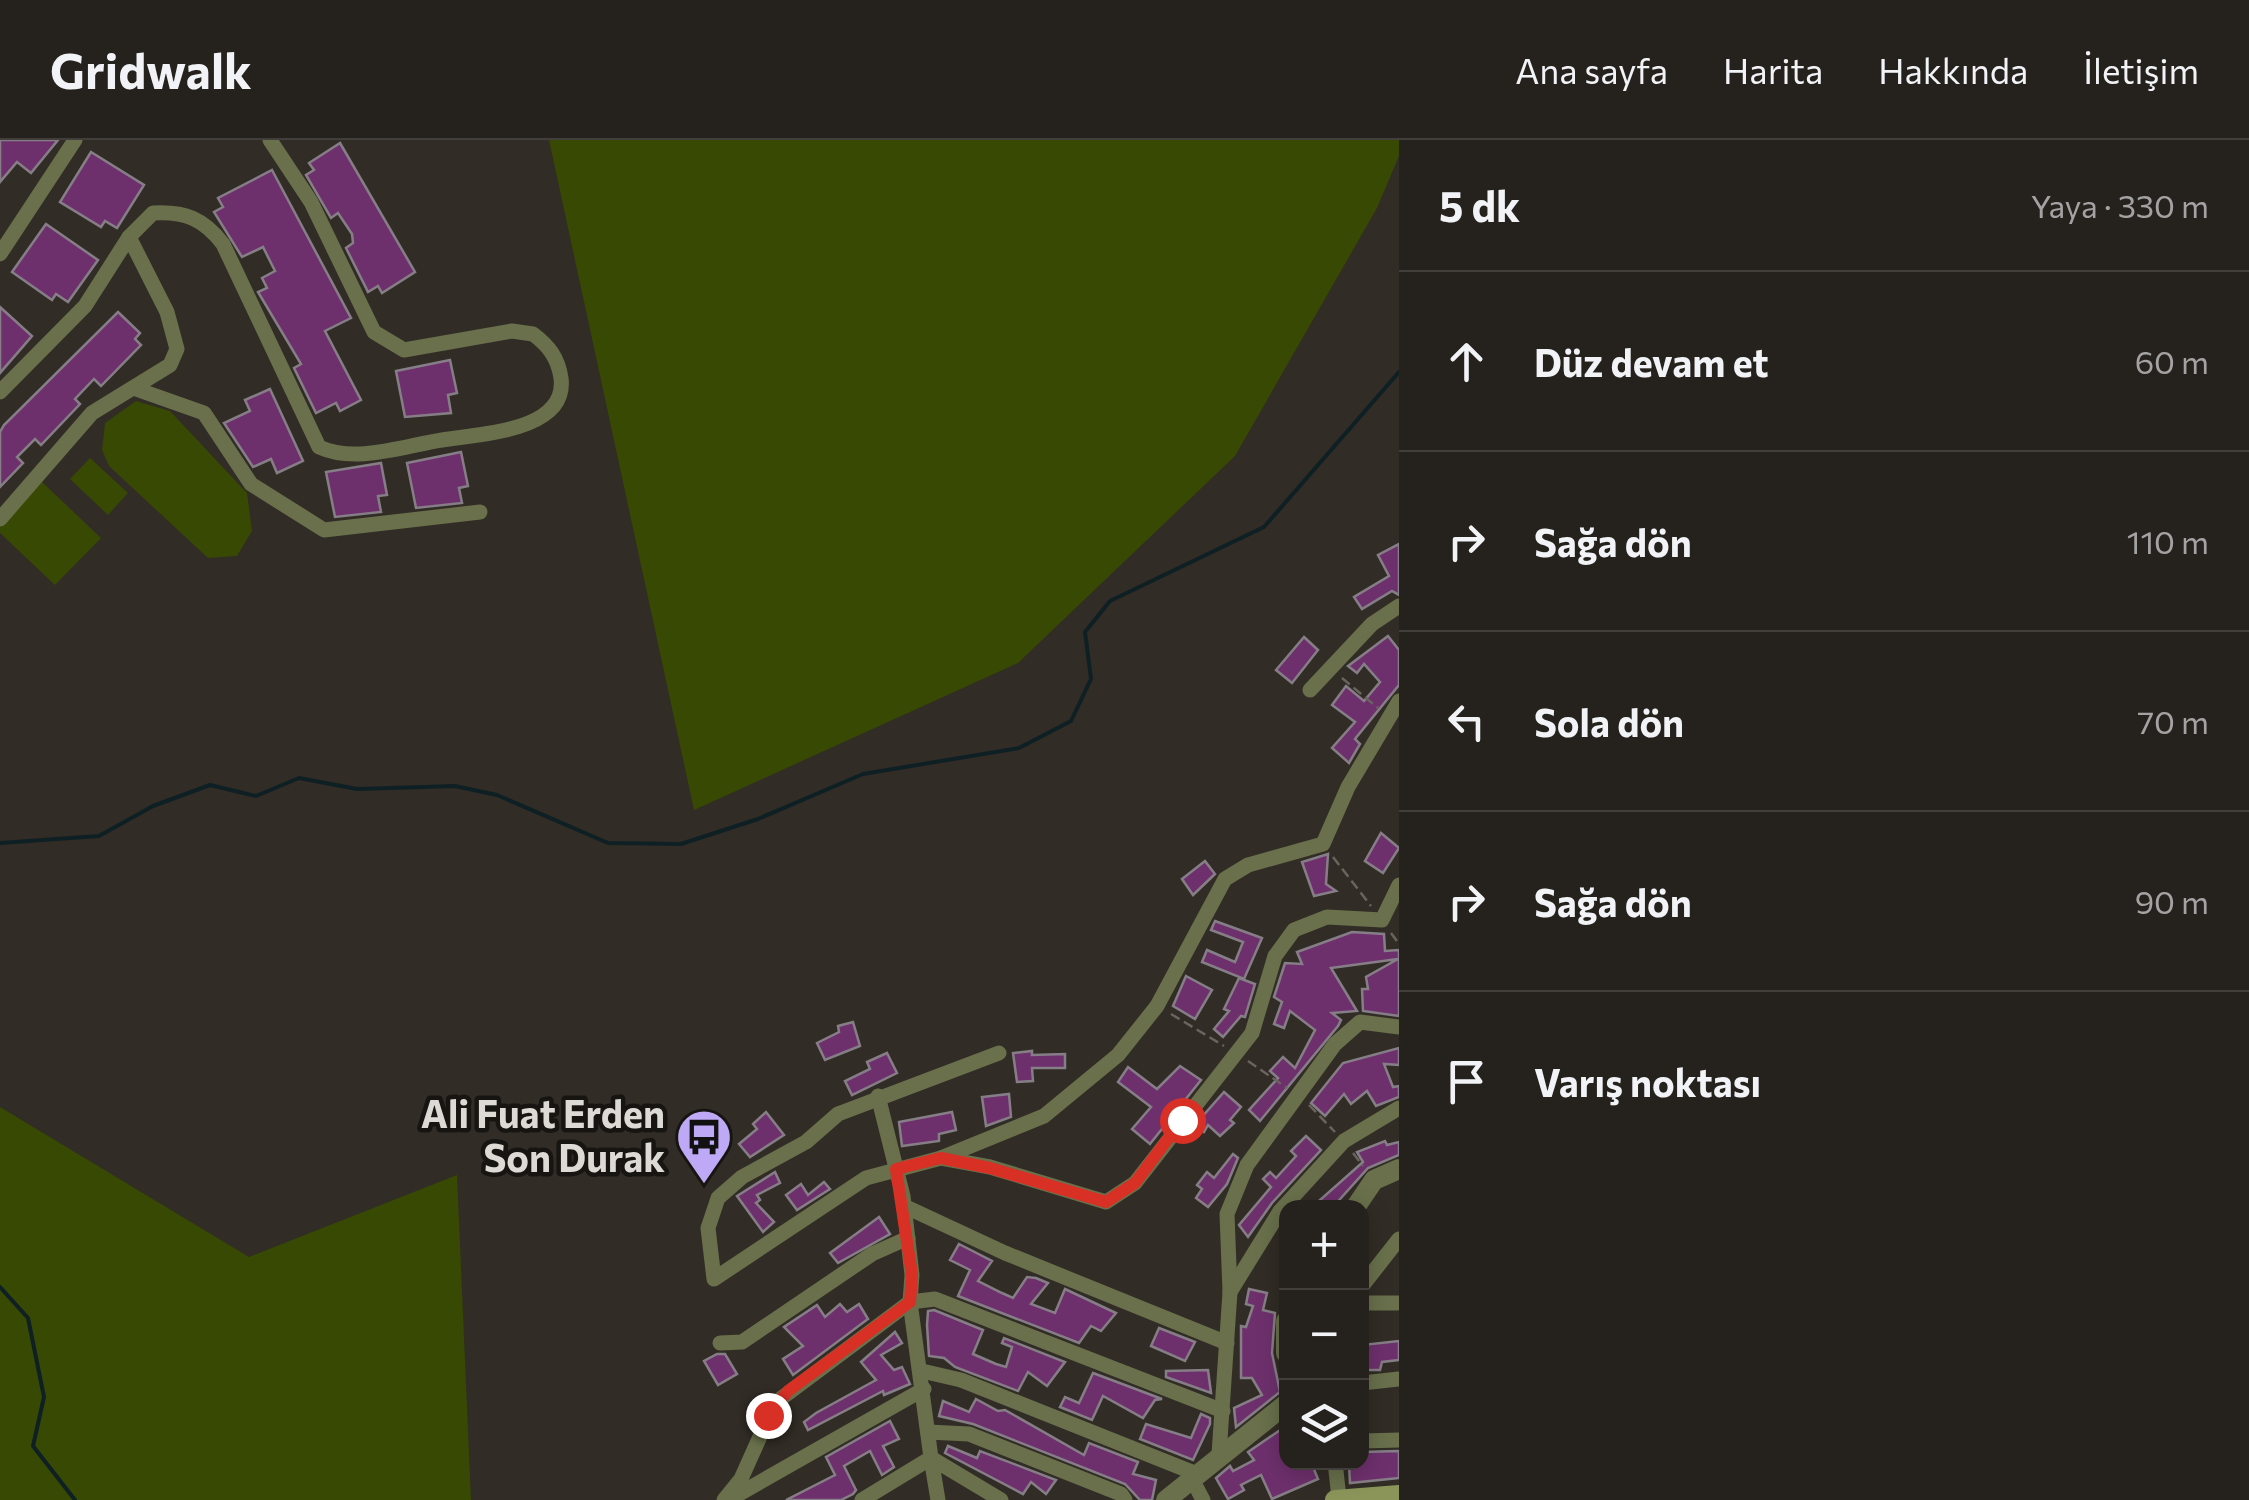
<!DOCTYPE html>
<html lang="tr">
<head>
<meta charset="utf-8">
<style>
	:root { --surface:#25211c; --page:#312e29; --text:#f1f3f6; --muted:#a3a3a3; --line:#423e3b }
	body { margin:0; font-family:Commissioner,sans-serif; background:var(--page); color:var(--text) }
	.controls { position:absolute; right:30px; bottom:30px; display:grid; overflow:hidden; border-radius:20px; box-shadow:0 5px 25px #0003 }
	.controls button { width:90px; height:90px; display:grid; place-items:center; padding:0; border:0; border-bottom:2px solid var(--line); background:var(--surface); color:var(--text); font:50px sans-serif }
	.stop { position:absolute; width:30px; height:30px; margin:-22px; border:8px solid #d93025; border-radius:50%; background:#fff }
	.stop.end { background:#d93025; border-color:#fff; box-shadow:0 2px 10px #0008 }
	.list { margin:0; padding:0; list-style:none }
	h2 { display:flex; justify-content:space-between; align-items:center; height:130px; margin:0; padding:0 40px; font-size:42px }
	h2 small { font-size:32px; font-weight:400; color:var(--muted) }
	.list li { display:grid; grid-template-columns:65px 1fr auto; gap:30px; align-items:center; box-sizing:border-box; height:180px; padding:0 40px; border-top:2px solid var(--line) }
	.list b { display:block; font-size:38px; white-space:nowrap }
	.list em { font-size:32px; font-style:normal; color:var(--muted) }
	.icon { flex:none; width:55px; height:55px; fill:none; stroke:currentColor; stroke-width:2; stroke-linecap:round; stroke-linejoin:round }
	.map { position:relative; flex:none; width:1399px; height:1360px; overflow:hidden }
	header { display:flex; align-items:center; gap:60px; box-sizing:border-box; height:140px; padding:0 50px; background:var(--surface); border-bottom:2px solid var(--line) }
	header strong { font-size:48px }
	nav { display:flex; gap:55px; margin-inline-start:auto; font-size:35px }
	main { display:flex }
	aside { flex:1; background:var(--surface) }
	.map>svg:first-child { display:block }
</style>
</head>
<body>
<header>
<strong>Gridwalk</strong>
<nav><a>Ana sayfa</a><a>Harita</a><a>Hakkında</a><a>İletişim</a></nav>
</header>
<main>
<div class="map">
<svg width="1399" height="1360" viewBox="0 0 1399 1360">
	<rect width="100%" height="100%" fill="#312c25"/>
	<g fill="#374902">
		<polygon points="549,0 1399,0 1399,16 1377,68 1235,316 1018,523 694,670"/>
		<polygon points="136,261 170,271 247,353 252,391 237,416 208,418 109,326 102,310 105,283"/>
		<polygon points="90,318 128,353 108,375 70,339"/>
		<polygon points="42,342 101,398 55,445 0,393 0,387"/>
		<polygon points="0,967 249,1117 457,1035 471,1360 0,1360"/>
	</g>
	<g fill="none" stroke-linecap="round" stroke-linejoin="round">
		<g stroke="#0f2025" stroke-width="4">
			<polyline points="0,703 99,696 153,666 210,645 256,656 299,638 357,649 455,646 497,655 608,703 681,704 758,679 863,634 1019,608 1071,581 1091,539 1085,492 1110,461 1264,387 1399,232"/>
			<polyline points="0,1147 28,1178 44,1257 33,1306 75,1360"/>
		</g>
	</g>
	<g fill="#6e306d" stroke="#867e86" stroke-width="2.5">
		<polygon points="0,0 58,0 31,33 17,22 0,42"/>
		<polygon points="340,3 415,132 382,153 378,146 368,152 346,108 353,103 352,94 338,73 331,78 306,35 314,30 309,23"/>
		<polygon points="91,12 144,45 117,88 105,81 101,87 60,62"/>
		<polygon points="272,30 351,178 325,191 361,260 340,271 336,263 316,273 294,228 301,224 258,152 267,148 262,138 275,131 263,107 242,117 214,72 223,67 218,58"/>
		<polygon points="46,84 98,120 68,162 56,154 52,160 12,132"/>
		<polygon points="0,167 32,196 0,233"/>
		<polygon points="118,172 140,193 135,199 141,205 101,246 94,239 75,259 80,264 41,305 35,299 17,317 23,323 0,347 0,292 4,285"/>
		<polygon points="450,220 457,253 448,255 451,273 405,277 396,231"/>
		<polygon points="270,249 303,321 277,333 271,319 253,327 224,283 250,271 245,260"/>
		<polygon points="461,312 468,346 459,348 462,363 416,368 407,323"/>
		<polygon points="381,323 387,355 378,356 381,372 335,377 326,332"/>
		<polygon points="1399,404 1399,455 1392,451 1362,469 1354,457 1389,436 1378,415"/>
		<polygon points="1388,496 1399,510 1399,545 1355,599 1360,604 1349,623 1332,608 1355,582 1332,565 1346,546 1364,561 1380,542 1364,524 1357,533 1348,526"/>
		<polygon points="1304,497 1318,510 1292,543 1276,530"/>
		<polygon points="1381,693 1399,708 1383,733 1365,721"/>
		<polygon points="1328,714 1326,744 1336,751 1314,756 1302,722"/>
		<polygon points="1205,721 1215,734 1193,755 1182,739"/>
		<polygon points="1215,781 1262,798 1244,839 1202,822 1207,810 1235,822 1243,802 1211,790"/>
		<polygon points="1352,792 1384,794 1385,811 1399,810 1399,876 1363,871 1362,849 1368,849 1366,837 1398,819 1331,828 1357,871 1332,873 1341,880 1338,886 1260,981 1249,970 1278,938 1270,931 1283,917 1295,928 1315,890 1290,871 1284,888 1274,884 1282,862 1274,857 1285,823 1302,824 1297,812"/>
		<polygon points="1186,836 1212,850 1195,879 1173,866"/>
		<polygon points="1239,838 1255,844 1245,877 1241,876 1223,897 1214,889 1229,871 1224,869"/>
		<polygon points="853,882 860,906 825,920 817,903 839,892 838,886"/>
		<polygon points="1399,908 1399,925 1384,924 1393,947 1399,946 1399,957 1376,966 1367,951 1351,964 1344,954 1325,976 1311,963 1343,923"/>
		<polygon points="1032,911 1032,915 1065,914 1065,928 1032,928 1033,941 1017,942 1013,913"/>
		<polygon points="887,913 897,933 852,955 845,941 870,929 867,922"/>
		<polygon points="1180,926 1201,940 1150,1004 1132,989 1151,967 1118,942 1128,927 1157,949"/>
		<polygon points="1224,952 1241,967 1230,980 1234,983 1220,996 1208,985 1204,992 1194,986"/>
		<polygon points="1009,954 1011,977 986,986 982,957"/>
		<polygon points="766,972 784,995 750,1017 739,1004 757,989 753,984"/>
		<polygon points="952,972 956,990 939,994 939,1001 902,1006 899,982"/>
		<polygon points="1306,996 1321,1010 1272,1063 1248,1097 1239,1085 1271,1047 1263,1039 1270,1032 1276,1038 1296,1016 1291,1011"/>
		<polygon points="1385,1001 1387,1005 1399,1002 1399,1015 1368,1028 1332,1068 1311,1068 1363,1022 1357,1012"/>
		<polygon points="1233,1014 1238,1018 1227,1044 1208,1067 1196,1058 1202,1049 1197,1045 1207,1032 1214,1038"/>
		<polygon points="775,1032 780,1043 757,1055 760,1060 756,1063 774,1082 763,1092 737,1056"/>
		<polygon points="824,1042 830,1049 797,1070 786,1055 801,1044 808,1055"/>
		<polygon points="879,1077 890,1094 838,1123 830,1113"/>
		<polygon points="959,1104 992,1121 978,1141 1002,1153 1013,1158 1027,1137 1036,1138 1048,1143 1031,1164 1055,1173 1065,1149 1116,1173 1101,1191 1091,1186 1079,1203 958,1156 970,1130 950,1120"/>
		<polygon points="1249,1149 1267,1153 1263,1170 1275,1173 1272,1213 1280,1252 1236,1287 1234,1268 1262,1255 1252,1238 1241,1238 1241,1186 1246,1187 1253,1166 1246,1164"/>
		<polygon points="840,1164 847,1172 859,1164 868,1179 793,1235 783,1219 803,1206 784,1187 817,1165 825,1177"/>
		<polygon points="934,1170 983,1190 973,1214 996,1224 1006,1227 1012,1207 1002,1203 1004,1198 1065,1222 1047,1246 1028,1232 1018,1251 955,1227 944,1218 929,1216 927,1185 928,1171"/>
		<polygon points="1159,1188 1195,1202 1185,1221 1151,1206"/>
		<polygon points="895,1192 902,1203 881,1215 894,1230 902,1227 910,1244 884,1255 883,1251 808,1290 804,1282 816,1273 876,1240 861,1222"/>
		<polygon points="1399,1201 1399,1220 1382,1222 1380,1230 1362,1230 1362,1205"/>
		<polygon points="717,1214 725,1214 737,1234 718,1245 704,1221"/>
		<polygon points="1208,1230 1211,1253 1166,1237 1166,1231"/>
		<polygon points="1093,1233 1117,1242 1162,1259 1155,1260 1143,1278 1103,1256 1092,1280 1060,1267 1065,1257 1079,1263"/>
		<polygon points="976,1259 998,1271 1005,1270 1084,1315 1089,1303 1138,1322 1133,1334 1156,1340 1152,1360 1140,1360 1125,1344 973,1284 939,1276 943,1261 969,1272"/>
		<polygon points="1201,1274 1210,1278 1210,1284 1193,1320 1140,1299 1146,1284 1191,1298"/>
		<polygon points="890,1281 899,1299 883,1306 894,1327 882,1335 870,1311 844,1326 856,1350 853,1354 841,1360 786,1360 835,1335 826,1317"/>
		<polygon points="1286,1286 1286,1322 1311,1322 1318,1339 1272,1359 1261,1335 1241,1345 1244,1350 1228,1359 1216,1338 1230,1326 1233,1331 1254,1320 1248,1312"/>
		<polygon points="948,1306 977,1318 980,1311 1056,1340 1046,1354 1031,1342 1023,1354 945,1313"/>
		<polygon points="1399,1311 1399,1338 1350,1343 1349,1324 1362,1323 1362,1312"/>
	</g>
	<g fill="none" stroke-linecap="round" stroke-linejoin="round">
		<g stroke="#69645e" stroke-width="2.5" stroke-dasharray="10 5" stroke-linecap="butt">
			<polyline points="1342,538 1378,568"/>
			<polyline points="1333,717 1371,766"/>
			<polyline points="1391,793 1399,804"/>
			<polyline points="1171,874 1224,906"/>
			<polyline points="1248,921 1287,948"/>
			<polyline points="1309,965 1335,992"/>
			<polyline points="1353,1013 1363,1026"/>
		</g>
		<g stroke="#69704b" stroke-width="15">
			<polyline points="0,114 75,0"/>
			<polyline points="136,249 204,273 251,344 324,390 480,372"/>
			<path d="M0,252L85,166L129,97L153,73C185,71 204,79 223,104L319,307C356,324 403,306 442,300C477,294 568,292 561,238C558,218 549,206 533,194L512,191L404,210L374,192L311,62L270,0"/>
			<polyline points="0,379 92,273 170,225 177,209 167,172 129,97"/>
			<polyline points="1310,550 1372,484 1399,466"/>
			<polyline points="999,913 838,974 806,1002 742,1037 718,1058 708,1088 714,1139 866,1038 941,1018 1044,976 1118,915 1157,866 1225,739 1248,725 1323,704 1348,647 1399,561"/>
			<polyline points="941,1018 990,1027 1106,1062 1135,1043 1252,893 1275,816 1294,790 1327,777 1382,780 1399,745"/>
			<polyline points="904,1066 1005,1113 1227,1203"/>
			<polyline points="1362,1146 1399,1099"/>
			<polyline points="1230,1152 1280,1071 1344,1001 1399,968"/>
			<polyline points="1362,1163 1399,1163"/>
			<polyline points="720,1203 742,1202 872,1114 908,1098"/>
			<polyline points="922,1231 961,1240 1197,1334"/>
			<polyline points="1362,1243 1399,1239"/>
			<polyline points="928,1292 969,1294 1121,1354 1125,1360"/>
			<polyline points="1362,1301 1399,1300"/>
			<polyline points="1219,1314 1230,1152 1227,1074 1247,1025 1335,904 1360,882 1399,887"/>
			<polyline points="1335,1322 1339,1358"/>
			<polyline points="1192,1339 1203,1360"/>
			<polyline points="732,1358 924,1249"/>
			<polyline points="724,1360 741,1339 775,1263 910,1162 935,1159 1223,1271"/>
			<polyline points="862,1360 931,1318 910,1162 912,1135 903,1056 878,956"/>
			<polyline points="938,1360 931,1318 1001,1360"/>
		</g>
		<g stroke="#69704b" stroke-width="20">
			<polyline points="1355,1068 1374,1040 1399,1029"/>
			<polyline points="1286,1181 1286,1213"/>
			<polyline points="1166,1360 1286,1264"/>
		</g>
		<polyline stroke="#8b955a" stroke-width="20" points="1335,1360 1399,1355"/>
	</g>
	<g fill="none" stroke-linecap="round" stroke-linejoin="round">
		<polyline stroke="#d93025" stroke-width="12" points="768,1275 788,1251 910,1162 912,1135 896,1029 941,1018 990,1028 1106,1062 1135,1043 1182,980"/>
	</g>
	<defs>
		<g id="bus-pin" transform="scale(2.875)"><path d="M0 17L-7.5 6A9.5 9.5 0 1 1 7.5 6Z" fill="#bda9f5" stroke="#171511"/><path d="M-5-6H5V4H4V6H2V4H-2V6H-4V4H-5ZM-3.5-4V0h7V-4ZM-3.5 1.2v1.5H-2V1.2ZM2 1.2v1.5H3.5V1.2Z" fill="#111"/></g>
	</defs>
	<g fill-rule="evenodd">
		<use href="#bus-pin" x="704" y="997"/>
	</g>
	<g text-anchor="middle" stroke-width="9" stroke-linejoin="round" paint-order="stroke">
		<g font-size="38" font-weight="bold" fill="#dddad5" stroke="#171511" text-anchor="end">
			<text x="665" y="988">Ali Fuat Erden<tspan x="665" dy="44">Son Durak</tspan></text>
		</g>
	</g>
</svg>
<div class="controls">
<button>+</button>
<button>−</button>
<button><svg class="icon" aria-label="layers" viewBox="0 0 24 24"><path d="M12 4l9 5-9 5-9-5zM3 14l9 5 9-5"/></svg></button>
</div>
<div class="stop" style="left:1182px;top:980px"></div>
<div class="stop end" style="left:768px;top:1275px"></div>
</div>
<aside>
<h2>5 dk<small>Yaya · 330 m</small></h2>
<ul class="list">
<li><svg class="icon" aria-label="ahead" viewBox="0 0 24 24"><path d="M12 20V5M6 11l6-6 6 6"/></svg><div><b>Düz devam et</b></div><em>60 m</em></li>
<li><svg class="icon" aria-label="right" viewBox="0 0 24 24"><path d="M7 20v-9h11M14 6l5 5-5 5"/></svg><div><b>Sağa dön</b></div><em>110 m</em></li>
<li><svg class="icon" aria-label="left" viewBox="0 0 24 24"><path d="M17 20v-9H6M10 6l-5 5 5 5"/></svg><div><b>Sola dön</b></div><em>70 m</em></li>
<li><svg class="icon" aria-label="right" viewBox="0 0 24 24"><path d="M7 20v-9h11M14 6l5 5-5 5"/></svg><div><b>Sağa dön</b></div><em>90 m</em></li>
<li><svg class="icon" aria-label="arrive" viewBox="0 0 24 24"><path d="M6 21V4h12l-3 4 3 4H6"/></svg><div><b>Varış noktası</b></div></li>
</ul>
</aside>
</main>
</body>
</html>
